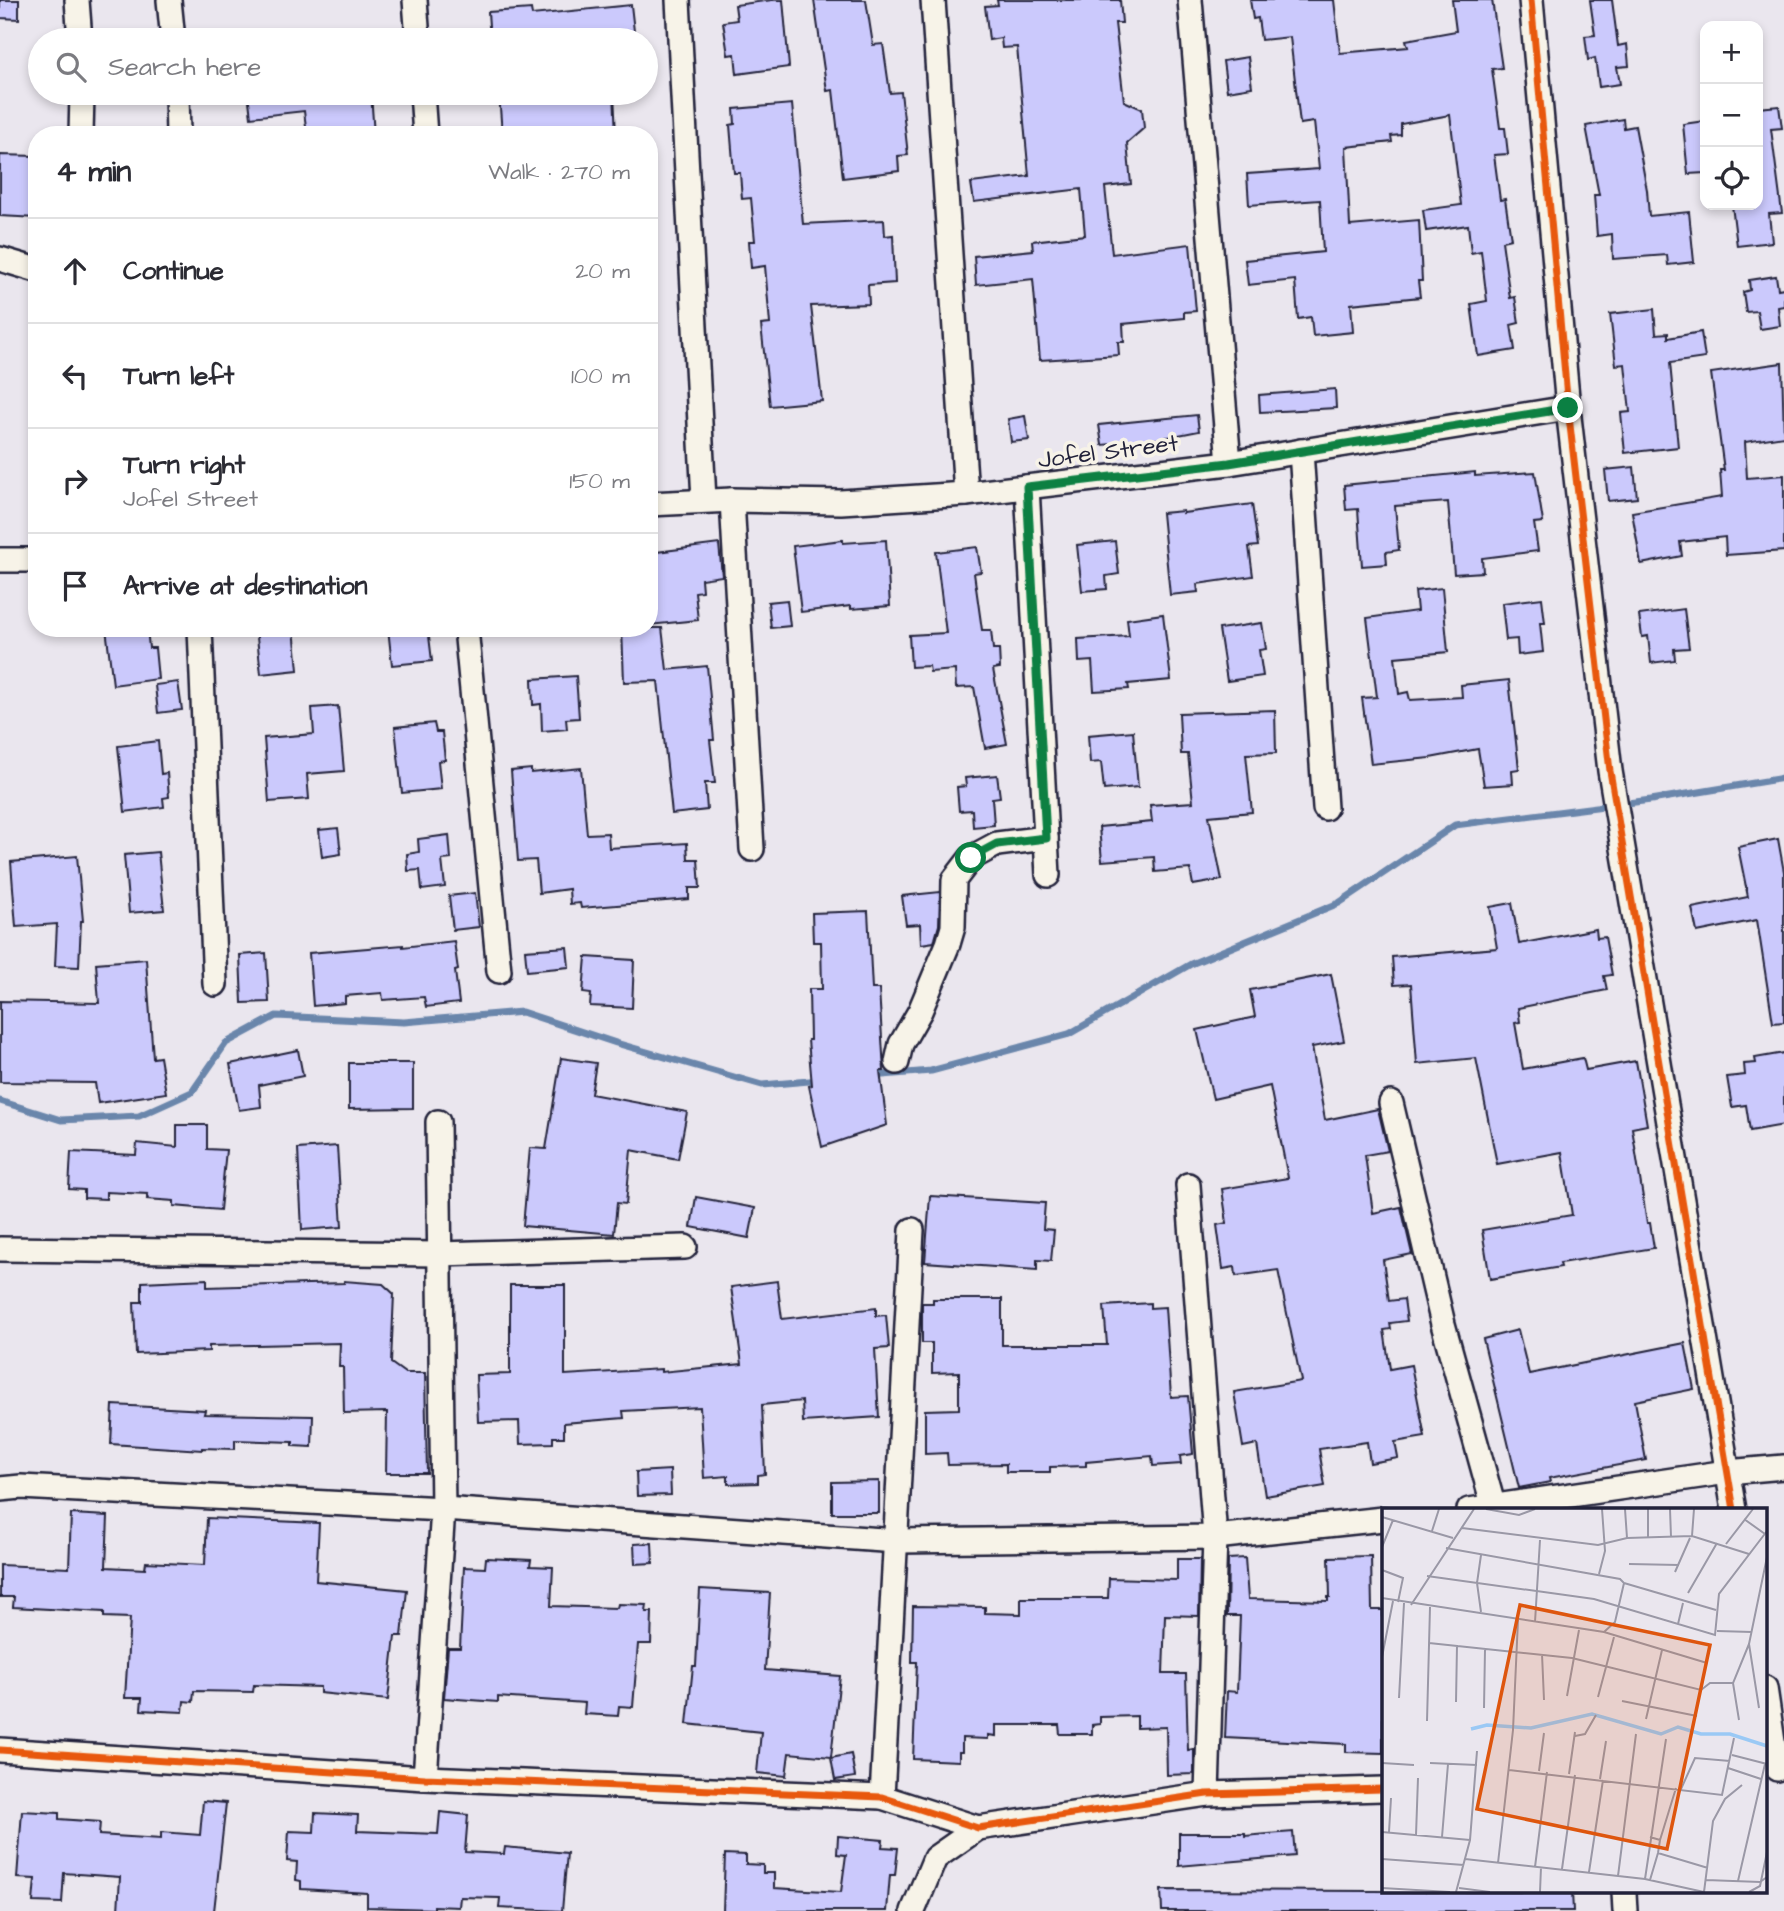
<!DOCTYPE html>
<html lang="en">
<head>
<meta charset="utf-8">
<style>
	:root { --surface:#fff; --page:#f2f2f3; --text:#2b2b33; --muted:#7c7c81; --line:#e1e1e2 }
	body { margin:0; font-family:"Architects Daughter",sans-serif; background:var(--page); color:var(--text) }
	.controls { position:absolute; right:21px; top:21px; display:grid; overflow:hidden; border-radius:14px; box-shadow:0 4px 10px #0003 }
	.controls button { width:63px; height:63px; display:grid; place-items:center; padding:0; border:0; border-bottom:2px solid var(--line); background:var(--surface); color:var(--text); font:35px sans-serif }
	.stop { position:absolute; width:21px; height:21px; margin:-16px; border:5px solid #0b8043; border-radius:50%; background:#fff }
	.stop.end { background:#0b8043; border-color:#fff; box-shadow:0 2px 7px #0008 }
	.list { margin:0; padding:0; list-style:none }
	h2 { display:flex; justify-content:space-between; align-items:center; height:91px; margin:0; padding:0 28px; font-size:30px }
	h2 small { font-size:23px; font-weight:400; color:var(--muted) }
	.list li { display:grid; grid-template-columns:46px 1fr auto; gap:21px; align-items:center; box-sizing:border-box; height:105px; padding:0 28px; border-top:2px solid var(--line) }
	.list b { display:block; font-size:26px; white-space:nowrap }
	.list p { margin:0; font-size:23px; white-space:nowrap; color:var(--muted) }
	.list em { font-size:23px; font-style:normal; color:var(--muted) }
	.icon { flex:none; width:38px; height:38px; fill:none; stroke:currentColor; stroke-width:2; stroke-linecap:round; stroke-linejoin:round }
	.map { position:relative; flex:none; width:1784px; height:1911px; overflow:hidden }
	.search { position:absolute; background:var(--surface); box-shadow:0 4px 10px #0003; left:28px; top:28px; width:630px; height:77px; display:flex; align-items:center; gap:18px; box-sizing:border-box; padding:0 24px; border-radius:38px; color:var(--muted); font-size:26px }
	.panel { position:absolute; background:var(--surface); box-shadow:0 4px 10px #0003; left:28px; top:126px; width:630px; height:511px; border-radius:28px }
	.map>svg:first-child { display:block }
</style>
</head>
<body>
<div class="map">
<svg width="1784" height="1911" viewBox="0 0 1784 1911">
	<rect width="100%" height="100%" fill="#eae6ee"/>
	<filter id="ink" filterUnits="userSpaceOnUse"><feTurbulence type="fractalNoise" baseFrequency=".0143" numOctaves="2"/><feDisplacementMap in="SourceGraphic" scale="14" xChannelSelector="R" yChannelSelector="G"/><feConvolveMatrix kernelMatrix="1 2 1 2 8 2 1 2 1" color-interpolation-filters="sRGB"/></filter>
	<g filter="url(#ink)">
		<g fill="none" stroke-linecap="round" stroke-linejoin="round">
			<g stroke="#6a86ab" stroke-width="7">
				<polyline points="871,1076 931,1071 1069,1034 1191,964 1339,903 1455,825 1651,800 1784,778"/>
				<polyline points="0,1101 61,1120 139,1116 192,1092 226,1043 276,1016 404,1022 522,1012 616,1043 762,1085 821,1080"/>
			</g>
		</g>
		<g fill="#cbc9fc" stroke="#22223b" stroke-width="2">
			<polygon points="0,0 19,0 19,19 0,18"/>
			<polygon points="772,0 783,0 789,67 737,74 735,54 728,55 723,22 737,20 735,5"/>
			<polygon points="814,0 866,0 873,45 883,44 890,93 901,92 908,155 898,156 899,171 843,178 833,90 827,91"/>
			<polygon points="997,0 1120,0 1122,23 1115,23 1124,101 1142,109 1144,128 1127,143 1131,184 1105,187 1112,254 1190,244 1196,311 1184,312 1184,318 1123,324 1124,342 1118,342 1119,355 1040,360 1033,279 976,285 974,256 1033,250 1032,241 1085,235 1081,189 974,202 971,183 1029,176 1017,47 1002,48 1001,38 989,40 985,6 998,5"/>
			<polygon points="1250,0 1334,0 1340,53 1408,47 1406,40 1456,31 1452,0 1492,0 1502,68 1492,69 1500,128 1505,128 1508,154 1494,155 1500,200 1505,199 1511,239 1502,241 1510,298 1515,297 1519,323 1511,325 1515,350 1478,356 1471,304 1487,301 1481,251 1471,253 1468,225 1426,231 1423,210 1461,205 1450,115 1401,124 1401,135 1391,136 1392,142 1346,147 1350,226 1419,220 1422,281 1418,281 1420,297 1351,304 1353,332 1313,336 1311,317 1298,319 1295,280 1248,285 1245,260 1323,252 1320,200 1249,205 1247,174 1319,169 1314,122 1300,124 1290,37 1261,40 1258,18 1253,19"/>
			<polygon points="1590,0 1612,0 1618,46 1627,44 1629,66 1617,67 1620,84 1599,87 1595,58 1588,60 1585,36 1595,35"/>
			<polygon points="631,5 635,40 490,40 488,12 531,9 532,15"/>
			<polygon points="1248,57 1252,87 1227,91 1223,61"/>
			<polygon points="248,93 371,93 374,135 307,135 304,111 251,117"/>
			<polygon points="499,93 614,93 616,135 502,135"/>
			<polygon points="792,104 803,224 884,220 885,236 893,235 895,283 868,285 869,304 811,306 822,401 770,406 761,325 770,324 765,266 751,268 749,241 755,241 751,198 742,199 740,173 734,173 730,125 735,124 734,109"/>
			<polygon points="1779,106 1782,128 1771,129 1782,213 1769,214 1772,242 1737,246 1732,205 1758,205 1758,108"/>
			<polygon points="1623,119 1624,128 1635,126 1647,190 1649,216 1689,212 1694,262 1668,265 1667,255 1613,259 1612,234 1597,236 1594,195 1599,195 1586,126"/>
			<polygon points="1705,121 1705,173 1688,174 1683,124"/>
			<polygon points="0,155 37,156 37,218 0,216"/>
			<polygon points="1776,276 1778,289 1784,288 1784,306 1778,307 1780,326 1760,329 1757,311 1746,312 1743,292 1750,290 1749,280"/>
			<polygon points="1654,309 1656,334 1668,333 1668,338 1701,332 1705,358 1670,363 1678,447 1625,453 1621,413 1630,412 1625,364 1616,365 1610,314"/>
			<polygon points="1782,363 1784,436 1745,442 1747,478 1784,475 1784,551 1726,555 1725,537 1680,542 1682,556 1641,564 1632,512 1722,497 1720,470 1724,470 1711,373"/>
			<polygon points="1335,389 1336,408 1260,412 1259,395"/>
			<polygon points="1197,415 1199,431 1148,441 1102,445 1099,425"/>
			<polygon points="1025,416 1029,440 1011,442 1008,419"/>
			<polygon points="1634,467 1637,498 1608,501 1605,470"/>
			<polygon points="1475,472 1475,476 1535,472 1543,522 1534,523 1538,551 1482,558 1483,572 1454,574 1448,502 1395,506 1399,550 1386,552 1387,564 1362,566 1358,509 1346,510 1344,485"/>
			<polygon points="1252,504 1258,546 1249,547 1253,576 1197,584 1198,592 1170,595 1162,513 1183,511 1183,513"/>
			<polygon points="843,540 843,543 886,540 890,606 851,609 851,606 801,612 793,546"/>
			<polygon points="1115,541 1119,574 1106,576 1107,589 1082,591 1077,545"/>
			<polygon points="719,544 722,576 701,579 702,591 695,592 698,620 649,625 649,553"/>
			<polygon points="977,547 981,572 974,573 982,630 991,630 993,649 999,649 1000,668 993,669 1007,744 985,748 974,687 956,688 955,670 930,672 929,666 911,667 909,635 946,633 936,552"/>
			<polygon points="1442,588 1448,652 1395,657 1399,694 1408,692 1410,700 1462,697 1461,685 1509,680 1519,769 1512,770 1513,784 1484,786 1478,749 1430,758 1371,764 1362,698 1377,697 1367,618 1417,611 1415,591"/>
			<polygon points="1542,598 1545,623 1540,623 1543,652 1518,655 1517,639 1506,640 1502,603"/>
			<polygon points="787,600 790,626 771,628 768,602"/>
			<polygon points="1684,609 1689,648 1674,649 1675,660 1651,663 1648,636 1642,637 1639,615"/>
			<polygon points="1163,614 1171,680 1128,684 1129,689 1094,691 1092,661 1079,662 1078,639 1129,636 1127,619"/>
			<polygon points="1262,623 1266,649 1259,650 1263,676 1227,681 1219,629"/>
			<polygon points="106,628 147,628 149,648 155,648 158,679 113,685"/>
			<polygon points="256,628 294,628 298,670 261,674"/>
			<polygon points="388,628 428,628 432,661 392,665"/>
			<polygon points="622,628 662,628 667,670 707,666 714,740 710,740 715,783 705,783 707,810 672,814 658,681 624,682"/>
			<polygon points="576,676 579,718 566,719 567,729 542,731 541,704 533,705 532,679"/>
			<polygon points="178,682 182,710 158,713 155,685"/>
			<polygon points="338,706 344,771 307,774 309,799 269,802 264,738 314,734 312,708"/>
			<polygon points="1275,710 1276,753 1246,754 1252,812 1209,816 1222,880 1193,885 1190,869 1155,872 1154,857 1102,861 1099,827 1152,822 1150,805 1193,802 1188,754 1181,754 1179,713"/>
			<polygon points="434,723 436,732 442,732 445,760 438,761 441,789 402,793 395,727"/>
			<polygon points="1133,731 1138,787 1104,790 1101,762 1090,763 1088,735"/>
			<polygon points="158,741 161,774 167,773 169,797 163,798 164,807 125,812 118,746"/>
			<polygon points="581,768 587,834 608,833 609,848 687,843 688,859 698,859 700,888 689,888 689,899 581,908 580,903 570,904 569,889 539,893 536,860 518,861 511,771 531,769 531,773"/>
			<polygon points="997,775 1000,797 992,798 994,825 973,827 972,810 959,811 957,787 966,786 965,778"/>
			<polygon points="338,828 341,854 322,857 319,830"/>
			<polygon points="449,835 451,859 442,860 445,887 422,890 420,870 408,871 407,854 419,852 418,839"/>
			<polygon points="1778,839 1784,872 1784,1022 1773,1023 1757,920 1697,932 1692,908 1748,897 1738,847"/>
			<polygon points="158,852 164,910 129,913 124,855"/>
			<polygon points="77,856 83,921 81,921 79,967 55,966 57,924 16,927 11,862"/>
			<polygon points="940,892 939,925 935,939 934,942 921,944 920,924 906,925 902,896"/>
			<polygon points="475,893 479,927 453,930 449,896"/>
			<polygon points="1512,903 1519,944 1596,929 1597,938 1605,937 1612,975 1604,976 1607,990 1518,1008 1520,1022 1515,1023 1523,1069 1583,1058 1586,1070 1636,1061 1647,1125 1632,1128 1647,1223 1650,1223 1654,1248 1560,1263 1561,1267 1490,1279 1482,1230 1572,1215 1562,1152 1497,1164 1476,1058 1417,1064 1411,984 1394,985 1392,957 1497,948 1490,907"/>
			<polygon points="868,911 872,989 879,989 884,1071 880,1071 887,1125 822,1147 809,1086 812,1085 808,1040 810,1040 809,989 822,989 821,942 813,942 812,913"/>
			<polygon points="454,941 458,970 455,971 459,1003 426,1007 424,997 383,1000 382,993 345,996 345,1003 313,1006 309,953 403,945 403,947"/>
			<polygon points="567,947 569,967 527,971 525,950"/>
			<polygon points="266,953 269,1002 242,1003 240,955"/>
			<polygon points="586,957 634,960 632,1008 590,1006 591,994 583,993"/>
			<polygon points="146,959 153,1058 160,1057 166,1093 98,1103 95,1083 0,1082 0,1001 99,1003 96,963"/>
			<polygon points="1331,974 1344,1041 1312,1047 1325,1120 1378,1109 1388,1151 1365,1155 1373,1213 1401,1207 1412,1254 1383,1260 1389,1301 1404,1299 1407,1321 1390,1323 1391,1329 1384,1330 1390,1369 1411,1365 1425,1437 1395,1442 1398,1458 1370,1463 1367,1442 1319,1449 1325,1486 1265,1496 1257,1444 1243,1447 1234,1392 1301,1381 1278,1270 1236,1276 1235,1267 1223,1269 1217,1225 1227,1223 1222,1189 1288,1178 1270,1086 1213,1099 1197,1030 1255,1017 1250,990"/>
			<polygon points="298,1050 303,1076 259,1085 261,1107 239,1110 230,1064"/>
			<polygon points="1784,1053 1784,1125 1750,1131 1746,1105 1732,1107 1727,1077 1745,1075 1744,1064 1756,1063 1755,1058"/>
			<polygon points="561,1058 596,1063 591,1094 687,1112 678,1159 631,1150 626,1204 617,1203 614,1234 523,1226 530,1148 546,1149"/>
			<polygon points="349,1063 413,1063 413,1108 349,1109"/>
			<polygon points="177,1125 207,1125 207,1149 226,1150 220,1210 174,1206 174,1201 147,1199 148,1194 106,1192 106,1199 84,1198 84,1190 69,1189 71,1152 136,1155 137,1143 177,1147"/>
			<polygon points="337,1146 342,1227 302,1230 298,1149"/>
			<polygon points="930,1196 1045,1203 1043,1229 1054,1230 1051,1261 1037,1260 1037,1270 925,1262"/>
			<polygon points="696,1197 755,1208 749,1238 691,1227"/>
			<polygon points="207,1279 207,1287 344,1283 344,1281 383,1284 394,1294 391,1363 405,1373 425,1373 427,1473 386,1473 387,1412 344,1413 343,1367 339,1367 340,1343 209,1346 209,1351 136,1354 134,1302 142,1302 142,1282"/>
			<polygon points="777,1281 782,1319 876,1308 876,1316 886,1315 889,1348 875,1349 879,1417 803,1422 802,1401 762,1405 765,1474 758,1475 758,1483 728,1484 728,1476 704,1478 700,1407 623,1411 624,1418 564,1423 564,1437 553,1437 553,1443 520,1444 519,1421 478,1422 476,1375 510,1374 510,1285 565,1285 565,1375 661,1369 661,1372 742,1364 731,1287"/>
			<polygon points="933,1299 1002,1299 1002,1345 1107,1345 1104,1306 1150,1303 1150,1308 1165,1307 1171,1397 1188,1396 1193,1454 1180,1456 1181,1464 1153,1466 1152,1456 1086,1462 1086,1466 1050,1467 1050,1472 1006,1472 1006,1464 948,1465 947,1453 925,1454 925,1410 959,1409 959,1372 932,1373 932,1343 922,1343 922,1303 933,1303"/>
			<polygon points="1518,1330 1529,1374 1685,1343 1694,1389 1635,1401 1646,1460 1549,1478 1550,1482 1519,1488 1483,1339"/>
			<polygon points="113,1405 205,1410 204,1414 313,1416 312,1447 293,1446 293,1442 235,1440 235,1449 202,1448 202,1450 111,1444"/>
			<polygon points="670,1470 671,1495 637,1496 636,1472"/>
			<polygon points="879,1481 879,1513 832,1513 832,1482"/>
			<polygon points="71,1514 108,1516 106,1567 145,1569 146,1562 205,1565 207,1518 319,1523 316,1581 407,1590 402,1636 395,1636 388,1700 320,1693 320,1687 254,1685 253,1692 194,1691 193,1702 184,1701 183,1712 141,1710 142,1698 125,1698 130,1618 104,1617 104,1612 13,1607 14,1597 0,1597 0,1565 69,1568"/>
			<polygon points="652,1543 653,1563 635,1564 634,1544"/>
			<polygon points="1371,1556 1372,1610 1383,1610 1383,1753 1346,1752 1346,1744 1225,1738 1227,1691 1237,1692 1240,1616 1227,1616 1228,1559 1245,1558 1248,1599 1328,1601 1328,1597 1330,1597 1329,1557"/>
			<polygon points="486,1558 531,1560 530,1566 553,1567 551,1606 617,1608 618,1604 647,1605 646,1612 652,1612 651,1644 638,1644 633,1707 619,1706 618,1716 584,1714 585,1703 498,1697 498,1702 444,1698 448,1648 460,1648 464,1567 485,1568"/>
			<polygon points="1177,1559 1200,1559 1199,1616 1165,1615 1163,1674 1186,1674 1188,1750 1194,1749 1194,1774 1167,1775 1166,1727 1137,1728 1137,1716 1100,1717 1100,1724 1092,1725 1092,1734 1060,1734 1059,1725 996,1725 996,1736 988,1735 988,1739 962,1738 962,1752 959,1752 959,1761 913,1759 917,1662 912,1662 913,1606 985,1607 985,1613 1021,1614 1021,1598 1108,1598 1109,1578 1177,1580"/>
			<polygon points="700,1589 770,1593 765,1670 840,1676 831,1757 789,1753 786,1776 757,1773 761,1732 687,1724 693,1666 696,1666"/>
			<polygon points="851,1754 855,1777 835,1780 831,1758"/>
			<polygon points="203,1801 226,1803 214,1911 118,1911 120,1877 64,1873 62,1903 33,1902 35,1879 17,1878 22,1811 59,1813 59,1819 100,1822 99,1835 161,1839 161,1832 200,1835"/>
			<polygon points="440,1812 468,1815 465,1852 504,1854 505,1847 567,1853 562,1911 499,1908 500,1898 460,1897 459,1907 434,1906 434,1909 367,1907 367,1893 301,1889 301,1881 296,1880 297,1862 287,1861 289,1831 314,1832 315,1813 358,1815 357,1831 438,1834"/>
			<polygon points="1293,1832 1295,1856 1179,1866 1179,1833 1245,1833 1245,1836"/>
			<polygon points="838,1836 883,1840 882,1847 898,1848 895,1875 890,1875 887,1911 723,1911 725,1854 746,1855 746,1864 763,1865 763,1873 774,1873 774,1888 841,1892 846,1855 837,1854"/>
			<polygon points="1161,1890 1572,1892 1573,1911 1162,1911"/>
		</g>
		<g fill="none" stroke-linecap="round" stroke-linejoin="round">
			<g stroke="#22223b" stroke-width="28">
				<g id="minor">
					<polyline points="77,0 80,40"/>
					<polyline points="169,0 173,40"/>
					<polyline points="415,0 418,40"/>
					<polyline points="678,0 704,500"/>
					<polyline points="933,0 966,494"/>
					<polyline points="1190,0 1229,463"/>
					<polyline points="1531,0 1568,408 1610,771 1734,1510"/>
					<polyline points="177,93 178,135"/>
					<polyline points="422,93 425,135"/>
					<polyline points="81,135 82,93"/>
					<polyline points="0,259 37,270"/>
					<polyline points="1301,451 1325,808"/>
					<polyline points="1027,487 1048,875"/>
					<polyline points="732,500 752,849"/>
					<polyline points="649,504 732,500 841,502 966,494 1229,463 1568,408"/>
					<polyline points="0,560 37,560"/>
					<polyline points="200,628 215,984"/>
					<polyline points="466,628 499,971"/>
					<polyline points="897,1062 901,1044 920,1011 948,944 953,927 954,880 971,858 997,844 1046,838"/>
					<polyline points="1391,1103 1443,1324 1494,1508"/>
					<polyline points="1188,1185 1215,1537 1207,1794"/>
					<polyline points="0,1249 438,1254 685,1247"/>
					<polyline points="0,1489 21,1487 443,1509 897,1541 1215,1537 1383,1519"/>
					<polyline points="1469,1510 1727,1472 1784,1467"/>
					<polyline points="1765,1688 1777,1769"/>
					<polyline points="0,1750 425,1778 882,1797 978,1828 1207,1794 1383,1789"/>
					<polyline points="425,1778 443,1509 438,1122"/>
					<polyline points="882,1797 912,1230"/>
					<polyline points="1624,1892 1625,1911"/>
					<polyline points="913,1911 935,1858 978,1828"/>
				</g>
			</g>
			<use href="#minor" stroke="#f7f3e8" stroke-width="23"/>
			<g stroke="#f7f3e8" stroke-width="11">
				<g id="cycleway">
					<polyline points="1531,0 1568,408 1610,771 1734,1510"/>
					<polyline points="0,1750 425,1778 882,1797 978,1828 1207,1794 1383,1789"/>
				</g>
			</g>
			<use href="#cycleway" stroke="#e8590c" stroke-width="7"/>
		</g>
	</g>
	<g fill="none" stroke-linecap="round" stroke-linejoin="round" filter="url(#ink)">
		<polyline stroke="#0b8043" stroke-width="9" points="971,858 997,844 1046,838 1027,487 1229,463 1568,408"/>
	</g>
	<g text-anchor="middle" stroke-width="7" stroke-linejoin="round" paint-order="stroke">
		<g font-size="24" fill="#22223b" stroke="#f7f3e8">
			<text transform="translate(1108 451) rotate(-7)" y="8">Jofel Street</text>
		</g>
	</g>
	<g transform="translate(1382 1508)">
		<rect width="385" height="385" fill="#eae6ee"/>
		<path fill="none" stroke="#9ac9f5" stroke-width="3.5" d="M89,221L105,217L149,220L210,206L279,226L296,219L319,226H348L385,238"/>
		<path fill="none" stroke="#9a98a6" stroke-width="2" d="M104,1L137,7L153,1M243,1L245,30M266,1V29M288,1L289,29M0,9L71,30M362,11L383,26M80,20L216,37L245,30L310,28L367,46M50,23L57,1M310,28L312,1M344,36L371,1M0,39L11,12M64,40L238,71L242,75L233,114L222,124M99,47L95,75L99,104M247,56L297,57M0,62L21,70L16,94M293,64L308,30M217,66L223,43L220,1M45,68L212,91L333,127L337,86L385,23M242,75L334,102M306,85L335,35M0,90L222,124L325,155M29,97L92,1M153,114L158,32M296,116L301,95M335,123L370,124M47,135L190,150L319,182L328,175H351M160,146L162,192M0,149L11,93M185,188L197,122M216,189L232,129M17,190L22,95M240,193L315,208M74,194L75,137M102,200L103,141M377,200L367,136L385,49M264,211L280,142M357,212L351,175L367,136M45,213L48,99M193,228L203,226L214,207M350,247L385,256M0,255L32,257M48,255L95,257M346,260L379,271M127,262L340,287L352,230M157,263L162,225M187,266L193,224M218,271L224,233M299,281L313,250L348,253M0,324L88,332M7,324L9,290M34,327L36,270M60,329L66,256M268,329L278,332L276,345M278,332L294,280M0,351L82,357M83,351L263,371L322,384M116,355L131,222L136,112M153,359L165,264M180,361L193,267M207,364L221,272M236,368L254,226M263,371L284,231M268,372L276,345L326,360M324,372L378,374L385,369M356,373L383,256M0,380L68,384M77,380L108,384M74,384L88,332L95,243M158,384L159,359M322,384L331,313L343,291L360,277M367,384L378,378L385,344"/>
		<path fill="#de560e" fill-opacity="0.15" stroke="#de560e" stroke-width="3.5" d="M138,97L328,137L285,341L95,301Z"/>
		<rect width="385" height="385" fill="none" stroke="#22223b" stroke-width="3.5"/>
	</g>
</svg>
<div class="controls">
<button>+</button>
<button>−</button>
<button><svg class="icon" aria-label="locate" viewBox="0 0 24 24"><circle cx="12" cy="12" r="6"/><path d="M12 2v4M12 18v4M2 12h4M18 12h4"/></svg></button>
</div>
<div class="stop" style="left:971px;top:858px"></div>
<div class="stop end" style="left:1568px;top:408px"></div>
<div class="search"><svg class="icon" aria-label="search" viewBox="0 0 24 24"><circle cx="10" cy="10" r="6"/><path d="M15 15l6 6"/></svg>Search here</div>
<section class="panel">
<h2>4 min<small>Walk · 270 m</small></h2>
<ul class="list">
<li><svg class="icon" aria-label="ahead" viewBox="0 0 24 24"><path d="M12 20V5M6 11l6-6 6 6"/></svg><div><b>Continue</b></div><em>20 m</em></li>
<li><svg class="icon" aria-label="left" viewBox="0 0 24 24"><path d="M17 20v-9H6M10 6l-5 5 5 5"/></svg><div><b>Turn left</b></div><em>100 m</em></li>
<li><svg class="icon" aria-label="right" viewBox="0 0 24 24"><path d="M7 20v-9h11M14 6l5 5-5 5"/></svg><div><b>Turn right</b><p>Jofel Street</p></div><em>150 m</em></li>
<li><svg class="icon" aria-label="arrive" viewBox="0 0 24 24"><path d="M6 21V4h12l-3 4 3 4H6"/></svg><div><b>Arrive at destination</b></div></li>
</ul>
</section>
</div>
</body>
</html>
